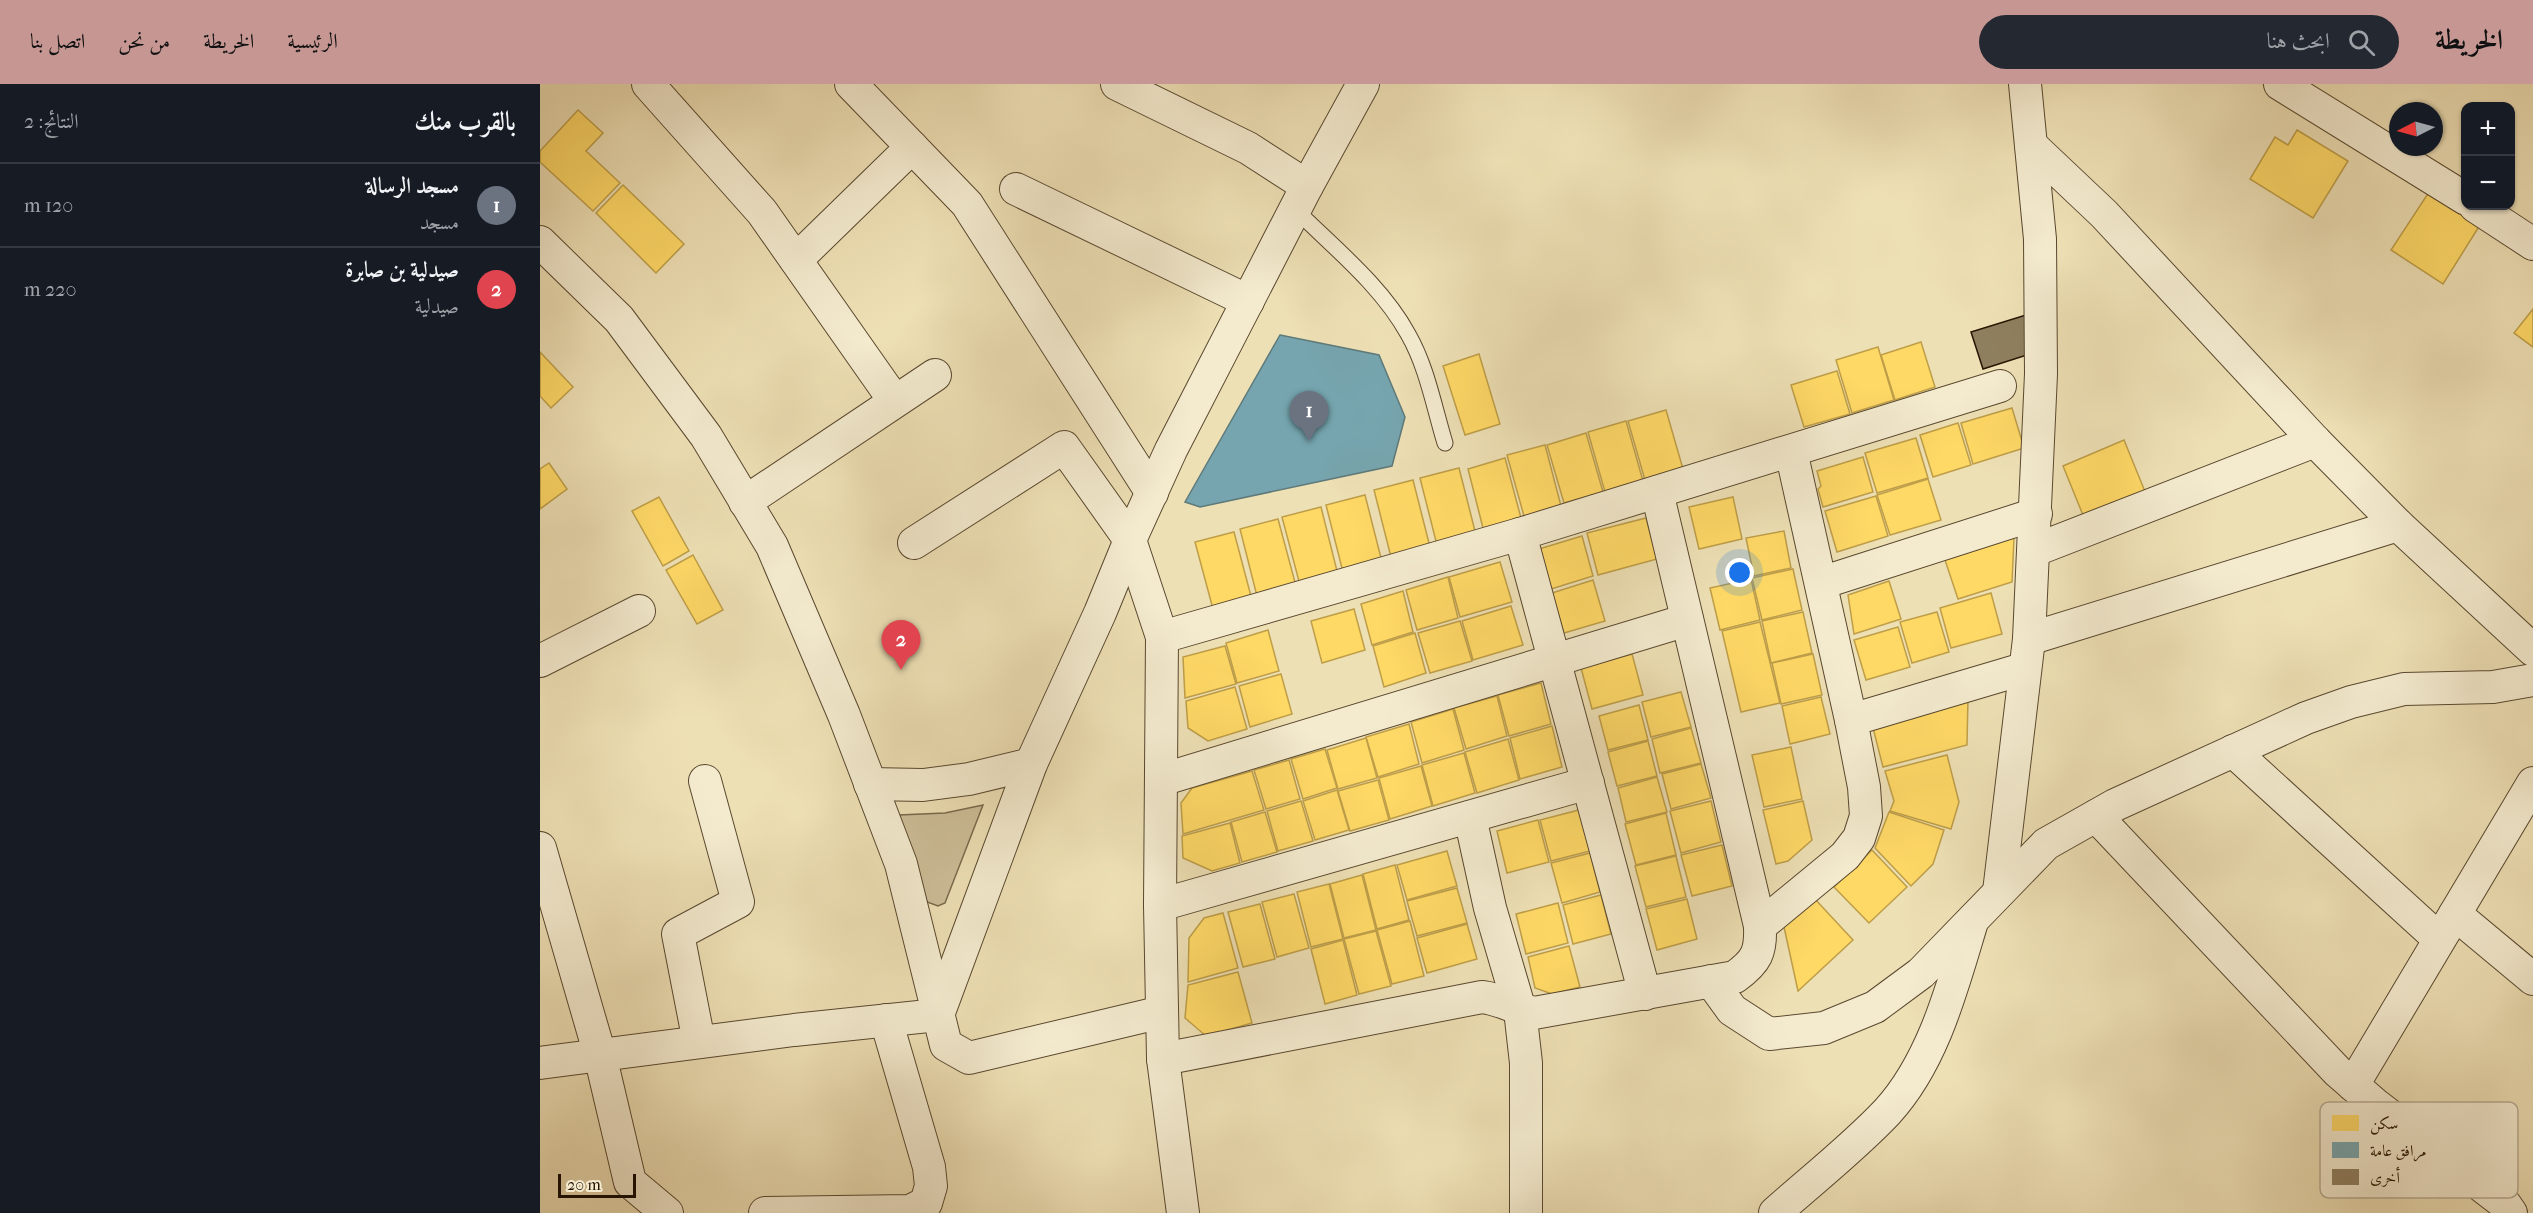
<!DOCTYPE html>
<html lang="ar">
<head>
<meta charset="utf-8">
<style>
	:root { --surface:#171b24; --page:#242831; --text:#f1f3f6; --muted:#9ea1a6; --line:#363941; --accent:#c59692 }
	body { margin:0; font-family:"IM FELL French Canon",Amiri,serif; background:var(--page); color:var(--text); direction:rtl }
	.controls { position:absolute; right:18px; top:18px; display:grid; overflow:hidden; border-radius:12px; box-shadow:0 2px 4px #0004 }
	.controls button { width:54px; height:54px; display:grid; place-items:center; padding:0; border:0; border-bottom:2px solid var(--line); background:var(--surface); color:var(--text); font:30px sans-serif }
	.compass { position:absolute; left:1849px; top:18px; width:54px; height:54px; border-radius:50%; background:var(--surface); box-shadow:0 2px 4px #0004; rotate:264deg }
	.scale { position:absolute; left:18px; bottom:15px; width:78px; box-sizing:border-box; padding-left:6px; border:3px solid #271502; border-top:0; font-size:16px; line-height:21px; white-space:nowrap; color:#271502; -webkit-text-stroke:4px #f4ebcf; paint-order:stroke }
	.you { position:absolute; left:1200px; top:489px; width:21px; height:21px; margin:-15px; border:4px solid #fff; border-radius:50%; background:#1a73e8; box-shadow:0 0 0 9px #1a73e833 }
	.badge { display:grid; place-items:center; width:39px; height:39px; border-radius:50%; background:var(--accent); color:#fff; font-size:20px; font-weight:700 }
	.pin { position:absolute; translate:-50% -50px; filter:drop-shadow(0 2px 3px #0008) }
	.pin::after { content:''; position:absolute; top:32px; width:21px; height:18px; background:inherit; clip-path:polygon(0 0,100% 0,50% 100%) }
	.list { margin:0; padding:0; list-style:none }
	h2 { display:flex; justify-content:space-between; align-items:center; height:78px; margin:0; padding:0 24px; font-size:26px }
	h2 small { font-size:20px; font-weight:400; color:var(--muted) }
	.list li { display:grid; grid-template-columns:39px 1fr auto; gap:18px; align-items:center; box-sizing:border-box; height:84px; padding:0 24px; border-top:2px solid var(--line) }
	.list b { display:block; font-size:22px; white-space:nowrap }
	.list p { margin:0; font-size:20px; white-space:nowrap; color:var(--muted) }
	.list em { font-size:20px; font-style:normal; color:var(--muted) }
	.icon { flex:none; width:33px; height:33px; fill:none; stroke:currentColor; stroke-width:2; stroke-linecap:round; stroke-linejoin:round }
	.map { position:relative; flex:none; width:1993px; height:1129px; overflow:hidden; direction:ltr }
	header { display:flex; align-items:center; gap:36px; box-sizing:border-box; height:84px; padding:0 30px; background:var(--accent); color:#111 }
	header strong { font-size:28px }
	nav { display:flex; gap:33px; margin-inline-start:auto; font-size:21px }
	.search { width:420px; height:54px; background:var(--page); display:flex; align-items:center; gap:15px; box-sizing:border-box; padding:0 21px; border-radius:33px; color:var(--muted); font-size:22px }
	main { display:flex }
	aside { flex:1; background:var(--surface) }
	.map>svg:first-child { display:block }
</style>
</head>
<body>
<header>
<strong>الخريطة</strong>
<div class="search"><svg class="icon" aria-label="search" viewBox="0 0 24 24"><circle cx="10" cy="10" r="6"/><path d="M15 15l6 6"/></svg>ابحث هنا</div>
<nav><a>الرئيسية</a><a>الخريطة</a><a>من نحن</a><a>اتصل بنا</a></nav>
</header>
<main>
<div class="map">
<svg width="1993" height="1129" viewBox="0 0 1993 1129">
	<rect width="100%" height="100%" fill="#eee0b5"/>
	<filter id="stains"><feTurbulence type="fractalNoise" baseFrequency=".00333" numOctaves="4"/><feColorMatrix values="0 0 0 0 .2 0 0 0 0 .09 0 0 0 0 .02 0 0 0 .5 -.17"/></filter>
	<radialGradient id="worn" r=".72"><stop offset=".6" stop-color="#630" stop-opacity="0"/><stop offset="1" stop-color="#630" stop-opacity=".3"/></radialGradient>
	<polygon fill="#ccbd97" stroke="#7a694c" stroke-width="1.5" points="443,721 405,819 398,822 387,818 359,731 405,729"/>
	<g fill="#ffd966" stroke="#be9e48" stroke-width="1.5">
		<polygon points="38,26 63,49 46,67 80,99 53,127 0,78 0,67"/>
		<polygon points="1757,46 1808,77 1773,134 1710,95 1735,53 1748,61"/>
		<polygon points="83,101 144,160 116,189 56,129"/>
		<polygon points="1889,108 1940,141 1903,200 1851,166"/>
		<polygon points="1993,225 1993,263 1974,249"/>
		<polygon points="1381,258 1395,303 1355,316 1341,271"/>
		<polygon points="1338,263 1354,316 1312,329 1296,276"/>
		<polygon points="0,268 33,303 11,324 0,312"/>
		<polygon points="939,270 960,340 925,351 903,282"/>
		<polygon points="1297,287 1310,330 1264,343 1251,301"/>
		<polygon points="1472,324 1484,364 1433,380 1421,339"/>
		<polygon points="1126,326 1143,385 1105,396 1088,337"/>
		<polygon points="1086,337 1103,397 1065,408 1048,348"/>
		<polygon points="1418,339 1431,381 1393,393 1380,351"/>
		<polygon points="1046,349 1063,408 1024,419 1007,361"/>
		<polygon points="1376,354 1388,394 1337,409 1325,369"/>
		<polygon points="1584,356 1606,410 1545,436 1523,382"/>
		<polygon points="1005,361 1021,422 984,432 967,371"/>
		<polygon points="1323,373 1333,408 1283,423 1278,405 1281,402 1277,387"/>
		<polygon points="965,374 981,434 943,444 928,385"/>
		<polygon points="9,379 27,405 0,425 0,385"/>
		<polygon points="919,384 936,451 897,461 880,394"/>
		<polygon points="1388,395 1401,436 1350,451 1337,411"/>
		<polygon points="873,396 890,463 851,473 834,406"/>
		<polygon points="825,411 842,478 803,488 786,421"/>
		<polygon points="1336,412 1348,452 1297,468 1285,427"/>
		<polygon points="119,413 149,467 123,482 92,427"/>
		<polygon points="1193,413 1202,455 1159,465 1149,423"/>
		<polygon points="781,423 798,491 760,501 742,433"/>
		<polygon points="1106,434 1117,475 1058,491 1047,449"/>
		<polygon points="738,435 756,502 717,512 700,445"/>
		<polygon points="1244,447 1251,484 1214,492 1206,454"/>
		<polygon points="694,448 712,516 673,525 655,458"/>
		<polygon points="1042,452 1053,492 1011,505 999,465"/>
		<polygon points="1474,454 1472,498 1418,515 1405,476"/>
		<polygon points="153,471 183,526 157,540 126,486"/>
		<polygon points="960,478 972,518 920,533 909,493"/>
		<polygon points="1253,485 1262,526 1222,536 1212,494"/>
		<polygon points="908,493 918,534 877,546 866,506"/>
		<polygon points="1211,495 1220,536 1180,546 1170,504"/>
		<polygon points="1053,496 1065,537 1024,549 1012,509"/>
		<polygon points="1349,497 1361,535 1314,550 1308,511"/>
		<polygon points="863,507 873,548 832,561 821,520"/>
		<polygon points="1451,509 1462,550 1411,564 1400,524"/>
		<polygon points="971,522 983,561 933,576 922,537"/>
		<polygon points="814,525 825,566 782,579 771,537"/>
		<polygon points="1263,528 1272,569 1231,579 1222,537"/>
		<polygon points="1397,528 1409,568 1372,579 1360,538"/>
		<polygon points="920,537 932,577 890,589 878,549"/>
		<polygon points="1220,538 1240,619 1201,628 1182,547"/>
		<polygon points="1358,543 1370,583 1326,596 1314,556"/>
		<polygon points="728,546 739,587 697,599 686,559"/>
		<polygon points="875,549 886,589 844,603 833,562"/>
		<polygon points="685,562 696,600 645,614 643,573"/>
		<polygon points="1092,570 1103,611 1052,625 1041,584"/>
		<polygon points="1273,570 1282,611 1241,620 1232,579"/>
		<polygon points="741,590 752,630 710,643 699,602"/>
		<polygon points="1001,599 1011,640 969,652 958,611"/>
		<polygon points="695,603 707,645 668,657 648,644 646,617"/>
		<polygon points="1141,608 1151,643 1111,653 1102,618"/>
		<polygon points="957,612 967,652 926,665 914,624"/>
		<polygon points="1281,613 1290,650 1250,660 1242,622"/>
		<polygon points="1428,614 1427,661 1343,683 1332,640"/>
		<polygon points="1099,621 1108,656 1068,666 1059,632"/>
		<polygon points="913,625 924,666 882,679 871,638"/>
		<polygon points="869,640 879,680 838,693 826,653"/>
		<polygon points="1012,642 1022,683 980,695 970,654"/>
		<polygon points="1151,644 1161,679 1120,689 1112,655"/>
		<polygon points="826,654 837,694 798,705 787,666"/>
		<polygon points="968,655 979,696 937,709 925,668"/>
		<polygon points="1108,657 1117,692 1077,702 1068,668"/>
		<polygon points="1251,663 1262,715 1224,723 1212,671"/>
		<polygon points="785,665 797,704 763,715 751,675"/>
		<polygon points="924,669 935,709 893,722 882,681"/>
		<polygon points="1407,671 1419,718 1411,745 1350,727 1354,717 1345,687"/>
		<polygon points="749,676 760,715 726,725 714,686"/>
		<polygon points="1161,680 1171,714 1131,725 1122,690"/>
		<polygon points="881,682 892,722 850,735 839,694"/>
		<polygon points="712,687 724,726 643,750 641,719 652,704"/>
		<polygon points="1117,693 1127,728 1086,738 1078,704"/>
		<polygon points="838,696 849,736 810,747 798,707"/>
		<polygon points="797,706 809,746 775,756 763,717"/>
		<polygon points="761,717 773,757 738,767 727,727"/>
		<polygon points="1171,717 1181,758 1141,769 1130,727"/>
		<polygon points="1263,717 1272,756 1248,777 1236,780 1223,726"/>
		<polygon points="1039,726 1050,767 1011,777 1000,736"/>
		<polygon points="725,728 737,768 702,778 691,738"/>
		<polygon points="1349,728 1404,746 1393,780 1371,802 1335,764"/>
		<polygon points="1126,729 1136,771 1096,781 1085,740"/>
		<polygon points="998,736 1009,778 967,789 957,747"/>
		<polygon points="690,739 700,779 672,787 643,774 642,752"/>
		<polygon points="1182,761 1192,802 1152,812 1141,771"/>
		<polygon points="1332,766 1367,803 1329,839 1294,803"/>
		<polygon points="907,767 917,802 867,816 857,781"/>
		<polygon points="1050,769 1060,808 1022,819 1011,779"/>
		<polygon points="1136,772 1146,813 1106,823 1095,782"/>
		<polygon points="855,781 869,836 837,845 823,790"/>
		<polygon points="822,791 836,846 804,854 790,800"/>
		<polygon points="789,800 803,855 771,863 757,808"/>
		<polygon points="917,804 927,839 877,852 867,817"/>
		<polygon points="754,810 769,864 737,873 722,818"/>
		<polygon points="1061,811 1071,850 1033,860 1023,821"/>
		<polygon points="1274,814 1313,856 1258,907 1244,843"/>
		<polygon points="1147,815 1157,855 1117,866 1106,825"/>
		<polygon points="1018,819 1028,859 986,870 976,830"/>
		<polygon points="720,820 735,875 703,883 688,828"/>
		<polygon points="683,829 698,884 648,898 649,854 664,834"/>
		<polygon points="870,837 884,892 852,900 837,846"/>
		<polygon points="927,840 937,875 887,889 877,854"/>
		<polygon points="836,847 851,902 819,910 804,855"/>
		<polygon points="803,856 817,911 785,920 771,865"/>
		<polygon points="1029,862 1040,903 1012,910 995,904 988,873"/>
		<polygon points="698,888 712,939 666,952 645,934 648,901"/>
	</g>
	<polygon fill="#76a5af" stroke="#5e7a7b" stroke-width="1.5" points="740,251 839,271 865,333 852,382 660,423 645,418"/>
	<polygon fill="#8e7f5f" stroke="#271502" stroke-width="1.5" points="1486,231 1487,271 1443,285 1431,248"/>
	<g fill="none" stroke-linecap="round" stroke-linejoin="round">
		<g stroke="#59482f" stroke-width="17">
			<path id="service" d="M755,125C794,164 841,201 868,250C887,283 894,323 905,359"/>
		</g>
		<g stroke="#59482f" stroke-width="34">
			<g id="minor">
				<polyline points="108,0 222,128 354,316"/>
				<polyline points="311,0 427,120 612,409"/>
				<polyline points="1740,0 1926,115"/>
				<polyline points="1491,61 1564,130 1775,357 1858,441 1993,566"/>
				<polyline points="767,102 823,0"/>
				<polyline points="476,105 708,217"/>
				<polyline points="1935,122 1993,160"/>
				<polyline points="0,158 79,235 166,352 232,462 304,631 361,780 406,961 429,974 622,928"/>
				<polyline points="256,176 372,63"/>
				<polyline points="205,418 395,291"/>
				<polyline points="980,450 1105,910"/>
				<polyline points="374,459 524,363 590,456 622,553 620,821 623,975 643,1129"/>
				<polyline points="1495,466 1775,357"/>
				<polyline points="1281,499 1496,430"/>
				<polyline points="622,553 980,450 1460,302"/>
				<polyline points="1489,555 1858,441"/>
				<polyline points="0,577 99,527"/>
				<polyline points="1311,636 1483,585"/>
				<polyline points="1693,667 1899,855"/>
				<polyline points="621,696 1147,536"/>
				<polyline points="330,700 383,701 429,695 491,680"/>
				<polyline points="1556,732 1798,988 1836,1021 1964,1119 1971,1129"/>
				<polyline points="930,733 950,824 980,926 986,979 986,1129"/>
				<polyline points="0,764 60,971 90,1098 127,1129"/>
				<polyline points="1459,808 1489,555 1501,290 1500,155 1485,0"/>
				<polyline points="620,821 1048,699"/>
				<polyline points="1915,830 1993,895"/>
				<polyline points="1220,842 1305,772 1319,754 1326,732 1324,703 1311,636 1251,367"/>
				<polyline points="1171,897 1192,926 1229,950 1284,944 1335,923 1381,889 1506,760 1575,721 1766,634 1811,618 1864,605 1953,603 1993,596"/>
				<polyline points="159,958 138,850 198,818 165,697"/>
				<path d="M623,975L942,913C961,915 976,925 994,929L1195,893C1217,877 1221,868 1220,842L1117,408"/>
				<polyline points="0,979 254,946 398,931 491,680 560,529 590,456 631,366 767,102 708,64 577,0"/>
				<polyline points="1813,1001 1993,699"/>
				<polyline points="225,1129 370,1127 386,1119 391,1102 389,1083 346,936"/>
				<path d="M1235,1129C1272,1096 1313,1064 1347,1028C1393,978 1412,904 1431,841"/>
			</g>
		</g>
		<use href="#service" stroke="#f4ebcf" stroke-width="15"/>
		<use href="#minor" stroke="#f4ebcf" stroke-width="32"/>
	</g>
	<rect x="1780" y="1018" width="198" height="96" rx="9" fill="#f4ebcf" stroke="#b6ab92" stroke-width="1.5"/>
	<rect x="1792" y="1031" width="27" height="16" fill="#ffd966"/>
	<rect x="1792" y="1058" width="27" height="16" fill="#76a5af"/>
	<rect x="1792" y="1085" width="27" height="16" fill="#8e7f5f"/>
	<g font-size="16" fill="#271502">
		<text x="1830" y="1045">سكن</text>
		<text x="1830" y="1072">مرافق عامة</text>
		<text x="1830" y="1099">أخرى</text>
	</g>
	<rect width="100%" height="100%" filter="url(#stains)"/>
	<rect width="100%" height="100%" fill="url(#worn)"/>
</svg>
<div class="controls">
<button>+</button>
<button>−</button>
</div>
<svg class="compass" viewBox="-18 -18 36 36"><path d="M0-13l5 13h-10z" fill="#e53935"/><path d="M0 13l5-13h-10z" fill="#9ea1a6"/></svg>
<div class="scale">20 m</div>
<div class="you"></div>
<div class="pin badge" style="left:769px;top:357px;background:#6b7280">1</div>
<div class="pin badge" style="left:361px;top:586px;background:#e0444e">2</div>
</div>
<aside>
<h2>بالقرب منك<small>النتائج: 2</small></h2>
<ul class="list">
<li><span class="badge" style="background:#6b7280">1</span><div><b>مسجد الرسالة</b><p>مسجد</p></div><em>120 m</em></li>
<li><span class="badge" style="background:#e0444e">2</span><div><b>صيدلية بن صابرة</b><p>صيدلية</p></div><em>220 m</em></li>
</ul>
</aside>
</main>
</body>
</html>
